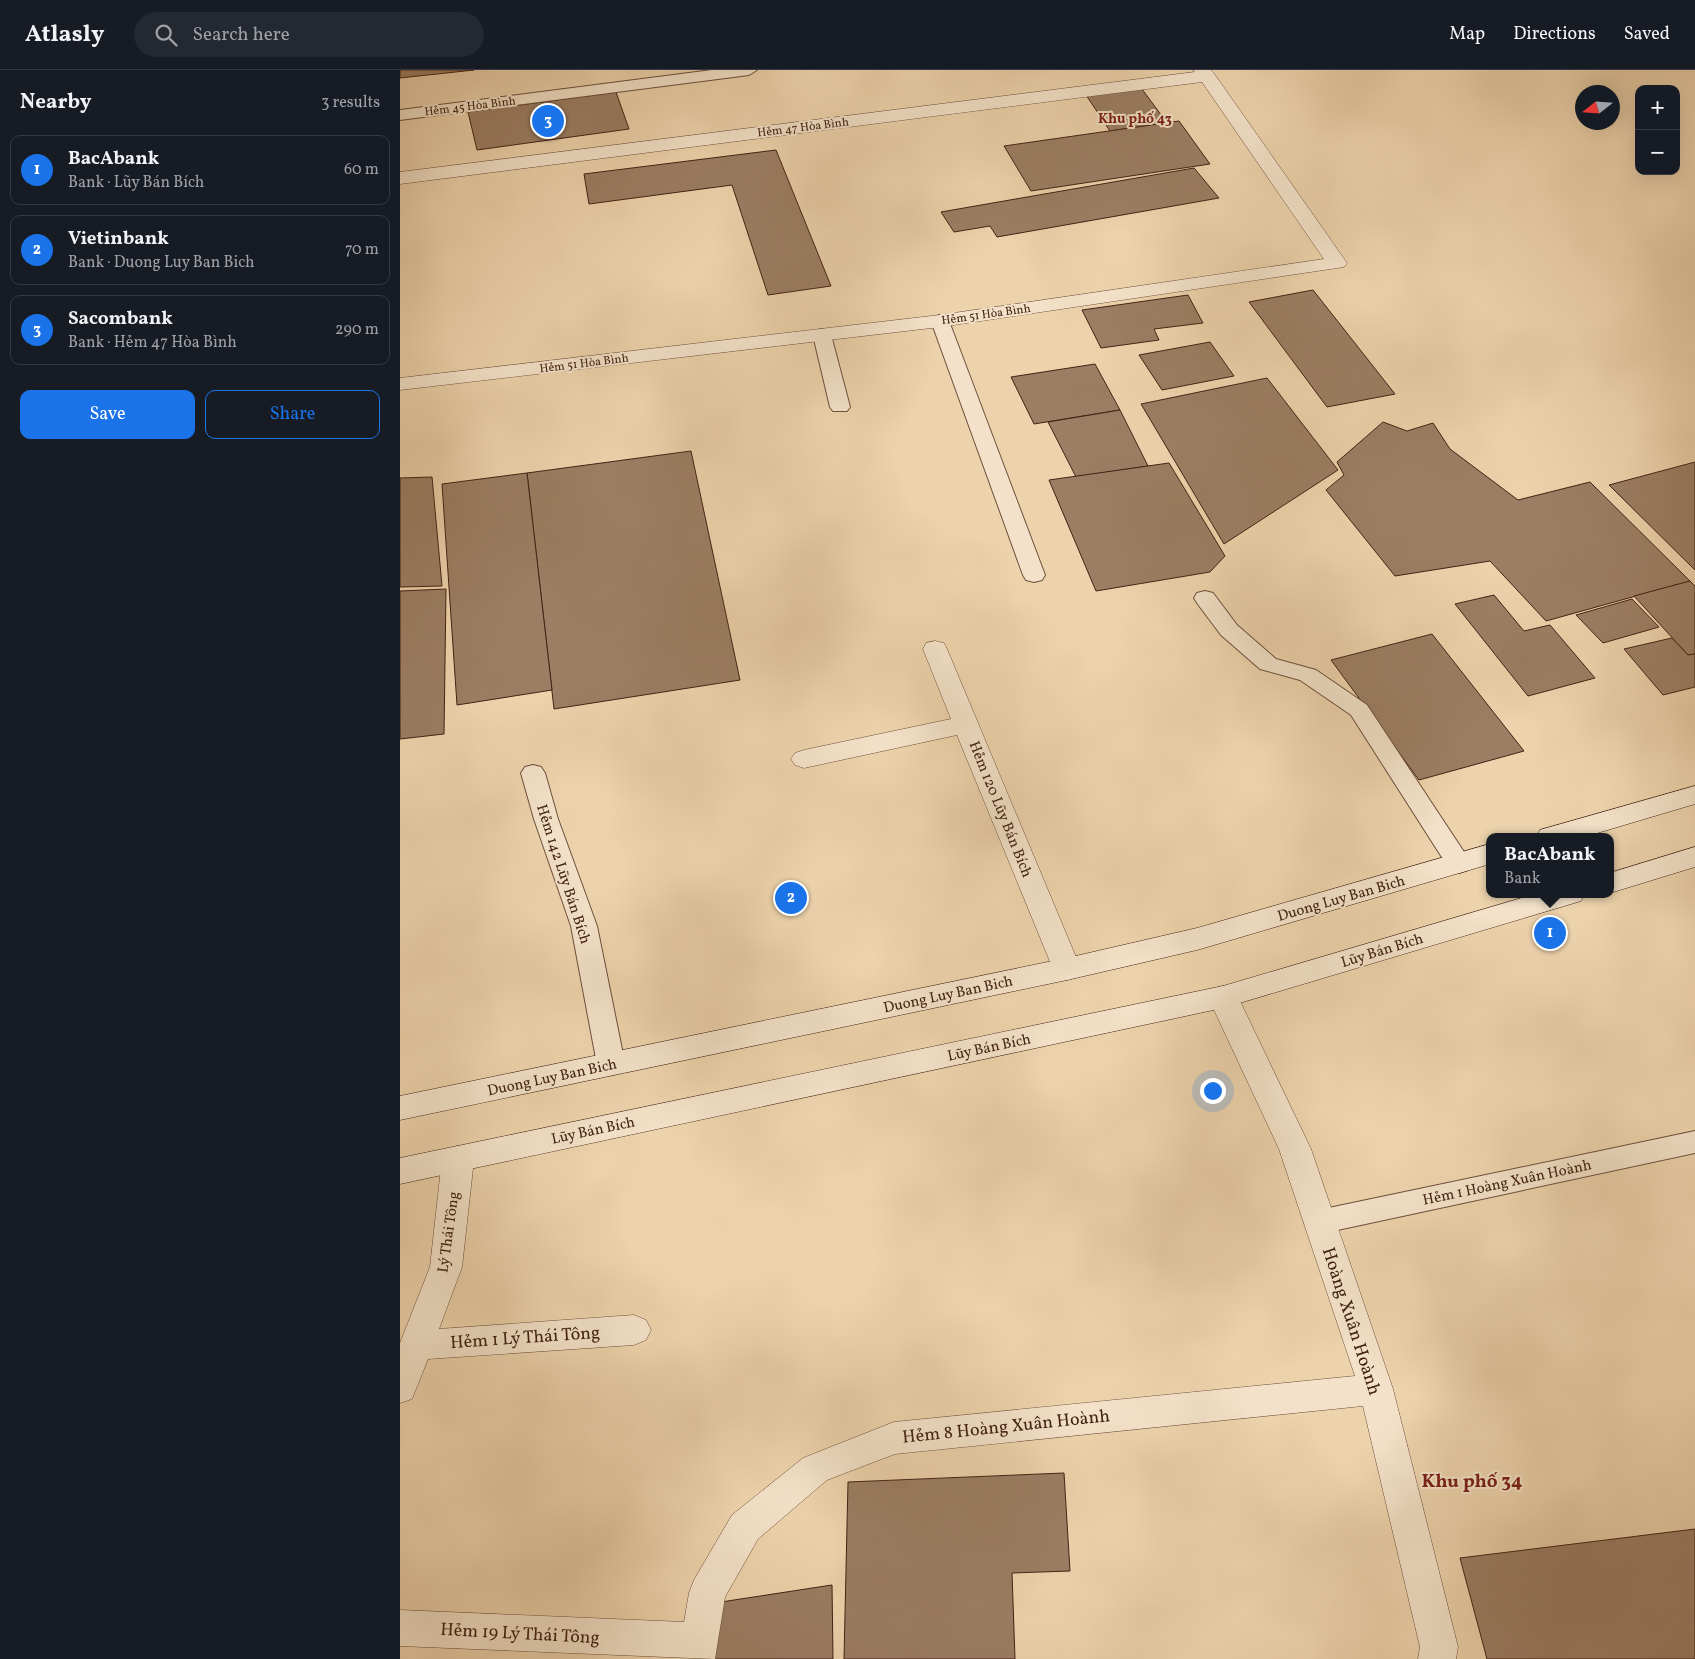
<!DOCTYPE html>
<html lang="en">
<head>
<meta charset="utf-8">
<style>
	:root { --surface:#171b24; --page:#242831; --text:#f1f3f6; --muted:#9ea1a6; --line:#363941; --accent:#1a73e8 }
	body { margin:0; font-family:Vollkorn,serif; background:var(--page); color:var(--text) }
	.controls { position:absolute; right:15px; top:15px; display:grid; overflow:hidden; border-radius:10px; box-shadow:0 5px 20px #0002 }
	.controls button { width:45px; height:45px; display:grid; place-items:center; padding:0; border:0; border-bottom:1px solid var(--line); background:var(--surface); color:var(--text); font:25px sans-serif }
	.compass { position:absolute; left:1175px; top:15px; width:45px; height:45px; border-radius:50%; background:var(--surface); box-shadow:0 5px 20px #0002; rotate:253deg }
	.you { position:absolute; left:812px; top:1020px; width:18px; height:18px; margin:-12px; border:4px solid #fff; border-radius:50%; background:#1a73e8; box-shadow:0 0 0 8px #1a73e833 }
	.badge { display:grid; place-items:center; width:32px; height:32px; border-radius:50%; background:var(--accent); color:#fff; font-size:16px; font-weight:700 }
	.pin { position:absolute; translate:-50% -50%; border:2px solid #fff; box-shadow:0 1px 5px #0006 }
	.popup { position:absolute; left:1086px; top:763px; width:128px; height:65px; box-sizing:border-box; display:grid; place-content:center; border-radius:10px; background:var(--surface); filter:drop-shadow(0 1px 4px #0005); font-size:16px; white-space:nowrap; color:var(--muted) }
	.popup b { font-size:19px; color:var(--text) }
	.popup::after { content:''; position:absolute; left:50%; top:100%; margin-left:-10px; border:10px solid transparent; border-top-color:var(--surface) }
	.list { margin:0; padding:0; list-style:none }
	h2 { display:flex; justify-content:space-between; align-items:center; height:65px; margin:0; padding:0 20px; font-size:21px }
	h2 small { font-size:16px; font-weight:400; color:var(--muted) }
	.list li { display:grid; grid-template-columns:32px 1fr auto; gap:15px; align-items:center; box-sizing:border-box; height:70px; margin:0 10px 10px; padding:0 10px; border:1px solid var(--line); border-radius:10px }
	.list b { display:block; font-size:19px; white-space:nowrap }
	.list p { margin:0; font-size:16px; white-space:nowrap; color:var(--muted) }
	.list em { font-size:16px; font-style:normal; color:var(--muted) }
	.actions { display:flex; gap:10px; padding:15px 20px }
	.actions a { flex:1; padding:11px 0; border:1px solid var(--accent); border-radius:10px; text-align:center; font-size:18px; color:var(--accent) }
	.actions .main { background:var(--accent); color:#fff }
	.icon { flex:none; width:28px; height:28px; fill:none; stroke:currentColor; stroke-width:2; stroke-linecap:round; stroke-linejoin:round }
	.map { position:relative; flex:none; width:1295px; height:1589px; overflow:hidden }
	header { display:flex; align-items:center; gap:30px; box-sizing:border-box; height:70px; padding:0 25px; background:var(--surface); border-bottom:1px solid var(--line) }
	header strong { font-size:24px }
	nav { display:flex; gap:28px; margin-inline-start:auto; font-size:18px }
	.search { width:350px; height:45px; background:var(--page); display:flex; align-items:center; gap:12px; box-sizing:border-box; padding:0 18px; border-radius:28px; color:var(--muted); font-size:19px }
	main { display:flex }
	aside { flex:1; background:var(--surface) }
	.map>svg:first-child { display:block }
</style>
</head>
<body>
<header>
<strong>Atlasly</strong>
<div class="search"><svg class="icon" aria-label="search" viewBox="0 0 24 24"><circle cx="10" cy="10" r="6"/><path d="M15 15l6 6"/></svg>Search here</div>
<nav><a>Map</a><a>Directions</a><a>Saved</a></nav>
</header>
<main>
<aside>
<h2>Nearby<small>3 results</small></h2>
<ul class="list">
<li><span class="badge">1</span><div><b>BacAbank</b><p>Bank · Lũy Bán Bích</p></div><em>60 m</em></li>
<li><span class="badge">2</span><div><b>Vietinbank</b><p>Bank · Duong Luy Ban Bich</p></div><em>70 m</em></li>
<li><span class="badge">3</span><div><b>Sacombank</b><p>Bank · Hẻm 47 Hòa Bình</p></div><em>290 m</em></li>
</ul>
<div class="actions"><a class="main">Save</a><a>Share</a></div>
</aside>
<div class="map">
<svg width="1295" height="1589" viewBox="0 0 1295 1589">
	<rect width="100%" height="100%" fill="#edd3ac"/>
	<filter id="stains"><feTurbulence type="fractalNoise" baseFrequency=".004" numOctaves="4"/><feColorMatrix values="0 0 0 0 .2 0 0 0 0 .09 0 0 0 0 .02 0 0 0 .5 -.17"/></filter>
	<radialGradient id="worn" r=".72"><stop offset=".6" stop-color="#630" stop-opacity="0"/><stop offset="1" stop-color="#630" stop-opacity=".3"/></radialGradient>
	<g fill="#9b7e64" stroke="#422215">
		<polygon points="0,0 74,0 0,8"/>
		<polygon points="739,15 767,53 710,61 684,22"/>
		<polygon points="216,22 229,59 77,80 68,42"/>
		<polygon points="779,51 810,94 631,121 604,76"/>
		<polygon points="376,80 431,216 368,225 332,115 189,134 184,104"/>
		<polygon points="794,98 819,128 597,167 590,156 554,162 541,142"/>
		<polygon points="913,220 995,324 927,337 849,232"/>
		<polygon points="788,225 803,253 754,259 759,270 701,278 682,240"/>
		<polygon points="810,272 834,306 762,320 739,285"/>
		<polygon points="695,294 720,340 634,354 611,307"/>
		<polygon points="867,308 938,400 824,474 741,334"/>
		<polygon points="720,340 748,396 676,407 648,352"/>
		<polygon points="983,352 1007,361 1033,353 1050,379 1118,430 1190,412 1290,511 1146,551 1090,491 995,506 926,420 944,405 937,392"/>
		<polygon points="291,381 340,610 154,639 127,403"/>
		<polygon points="1295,392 1295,500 1209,415"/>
		<polygon points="769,393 825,486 810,502 696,521 649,410"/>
		<polygon points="127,403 152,620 57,635 42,414"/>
		<polygon points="32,407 42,516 0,517 0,408"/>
		<polygon points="1290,511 1295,516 1295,584 1288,585 1234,526"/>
		<polygon points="46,519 44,664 0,669 0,521"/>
		<polygon points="1094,525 1124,561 1150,555 1195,608 1128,626 1055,534"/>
		<polygon points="1232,529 1259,557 1203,573 1176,545"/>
		<polygon points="1032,564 1124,681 1019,710 931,590"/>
		<polygon points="1272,568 1288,585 1295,584 1295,617 1263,625 1224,579"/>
		<polygon points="664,1403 670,1501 612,1503 615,1589 444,1589 448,1412"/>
		<polygon points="1295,1459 1295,1589 1087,1589 1060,1488"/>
		<polygon points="432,1515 433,1589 306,1589 308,1534"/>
	</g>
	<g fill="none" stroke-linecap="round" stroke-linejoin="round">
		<g stroke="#6d4e3b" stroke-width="2">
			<g id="lane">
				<polygon points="312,0 357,0 349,5 0,50 0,40"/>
				<polygon points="540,245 547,247 549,251 645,505 642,510 634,512 626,510 623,505 531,251 533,247"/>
				<polygon points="422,259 429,261 431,265 450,337 447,341 433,341 430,337 413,265 415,261"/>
				<polygon points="805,521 813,523 837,555 876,589 916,600 967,635 1068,788 1071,794 1068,800 1059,803 1050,800 951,645 900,610 860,599 821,565 797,533 794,528 797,523"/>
				<polygon points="133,695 141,697 145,703 158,749 197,856 225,994 221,1002 211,1005 201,1002 197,994 171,856 134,749 121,703 125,697"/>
				<polygon points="1295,1061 1295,1083 919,1164 909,1161 904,1152 909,1143 919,1140"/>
			</g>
		</g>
		<g stroke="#6d4e3b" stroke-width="1">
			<g id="street">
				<polygon points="793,0 811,0 813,2 947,193 944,197 540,257 0,320 0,308 540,245 924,189 802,12 0,114 0,102 795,2"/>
				<polygon points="535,571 544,573 547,579 681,899 677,907 667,910 657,907 653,899 557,665 404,698 395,695 391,689 395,683 404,680 551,649 523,579 526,573"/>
				<polygon points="823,916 833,919 838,927 911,1079 993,1319 1058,1577 1056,1589 1018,1589 1020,1577 963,1336 495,1384 427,1410 358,1469 325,1527 315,1589 0,1576 0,1540 284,1552 289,1523 294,1510 332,1445 403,1388 494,1352 955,1306 879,1079 808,927 813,919"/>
				<polygon points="58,1076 69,1080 74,1089 62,1197 39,1259 234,1245 246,1250 251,1260 246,1270 234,1275 28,1289 12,1329 0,1333 0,1273 30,1197 42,1089 47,1080"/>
			</g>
		</g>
		<g stroke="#422215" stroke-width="1">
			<g id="secondary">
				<polygon points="1295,716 1295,734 1184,767 1137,767 1140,760"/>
				<polygon points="1090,774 1090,794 797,880 667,910 0,1050 0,1026 667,888 797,858"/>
				<polygon points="1295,777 1295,797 1210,823 1210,803"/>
				<polygon points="1135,824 1185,824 1181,831 823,938 0,1114 0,1088 823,916"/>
			</g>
		</g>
		<use href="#lane" fill="#f3e2c9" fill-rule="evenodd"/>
		<use href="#street" fill="#f3e2c9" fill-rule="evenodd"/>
		<use href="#secondary" fill="#f3e2c9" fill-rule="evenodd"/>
	</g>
	<g text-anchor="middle" stroke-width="4" stroke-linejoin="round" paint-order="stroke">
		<g font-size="12" fill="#422215" stroke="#f3e2c9">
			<text transform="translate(70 36) rotate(-7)" y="4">Hẻm 45 Hòa Bình</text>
			<text transform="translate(403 57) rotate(-7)" y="4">Hẻm 47 Hòa Bình</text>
			<text transform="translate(586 244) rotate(-8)" y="4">Hẻm 51 Hòa Bình</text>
			<text transform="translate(184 293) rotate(-7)" y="4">Hẻm 51 Hòa Bình</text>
		</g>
		<g font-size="14" font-weight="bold" fill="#7a1f14" stroke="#f3e2c9">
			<text x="735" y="53">Khu phố 43</text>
		</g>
		<g font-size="15" fill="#422215" stroke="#f3e2c9">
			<text transform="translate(601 739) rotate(68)" y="5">Hẻm 120 Lũy Bán Bích</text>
			<text transform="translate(164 804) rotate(72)" y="5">Hẻm 142 Lũy Bán Bích</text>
			<text transform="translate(941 828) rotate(-16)" y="5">Duong Luy Ban Bich</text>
			<text transform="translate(982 880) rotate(-17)" y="5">Lũy Bán Bích</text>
			<text transform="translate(548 924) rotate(-12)" y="5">Duong Luy Ban Bich</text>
			<text transform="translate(589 977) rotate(-12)" y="5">Lũy Bán Bích</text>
			<text transform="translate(152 1007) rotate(-12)" y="5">Duong Luy Ban Bich</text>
			<text transform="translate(193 1060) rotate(-12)" y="5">Lũy Bán Bích</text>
			<text transform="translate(1107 1112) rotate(-12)" y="5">Hẻm 1 Hoàng Xuân Hoành</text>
			<text transform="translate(48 1162) rotate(-82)" y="5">Lý Thái Tông</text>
		</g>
		<g font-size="18" fill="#422215" stroke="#f3e2c9">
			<text transform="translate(952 1251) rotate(72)" y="6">Hoàng Xuân Hoành</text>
			<text transform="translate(125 1267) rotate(-4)" y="6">Hẻm 1 Lý Thái Tông</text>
			<text transform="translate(606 1356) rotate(-6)" y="6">Hẻm 8 Hoàng Xuân Hoành</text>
			<text transform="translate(120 1563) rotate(3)" y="6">Hẻm 19 Lý Thái Tông</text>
		</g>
		<g font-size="19" font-weight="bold" fill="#7a1f14" stroke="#f3e2c9">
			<text x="1072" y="1417">Khu phố 34</text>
		</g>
	</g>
	<rect width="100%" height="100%" filter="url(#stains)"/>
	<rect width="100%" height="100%" fill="url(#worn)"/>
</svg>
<div class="controls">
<button>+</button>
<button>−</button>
</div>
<svg class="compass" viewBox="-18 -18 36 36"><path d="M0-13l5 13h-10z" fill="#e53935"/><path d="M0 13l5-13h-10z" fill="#9ea1a6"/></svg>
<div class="you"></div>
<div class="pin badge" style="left:1150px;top:863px">1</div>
<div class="popup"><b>BacAbank</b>Bank</div>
<div class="pin badge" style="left:391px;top:828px">2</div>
<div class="pin badge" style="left:148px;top:51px">3</div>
</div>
</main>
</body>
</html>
